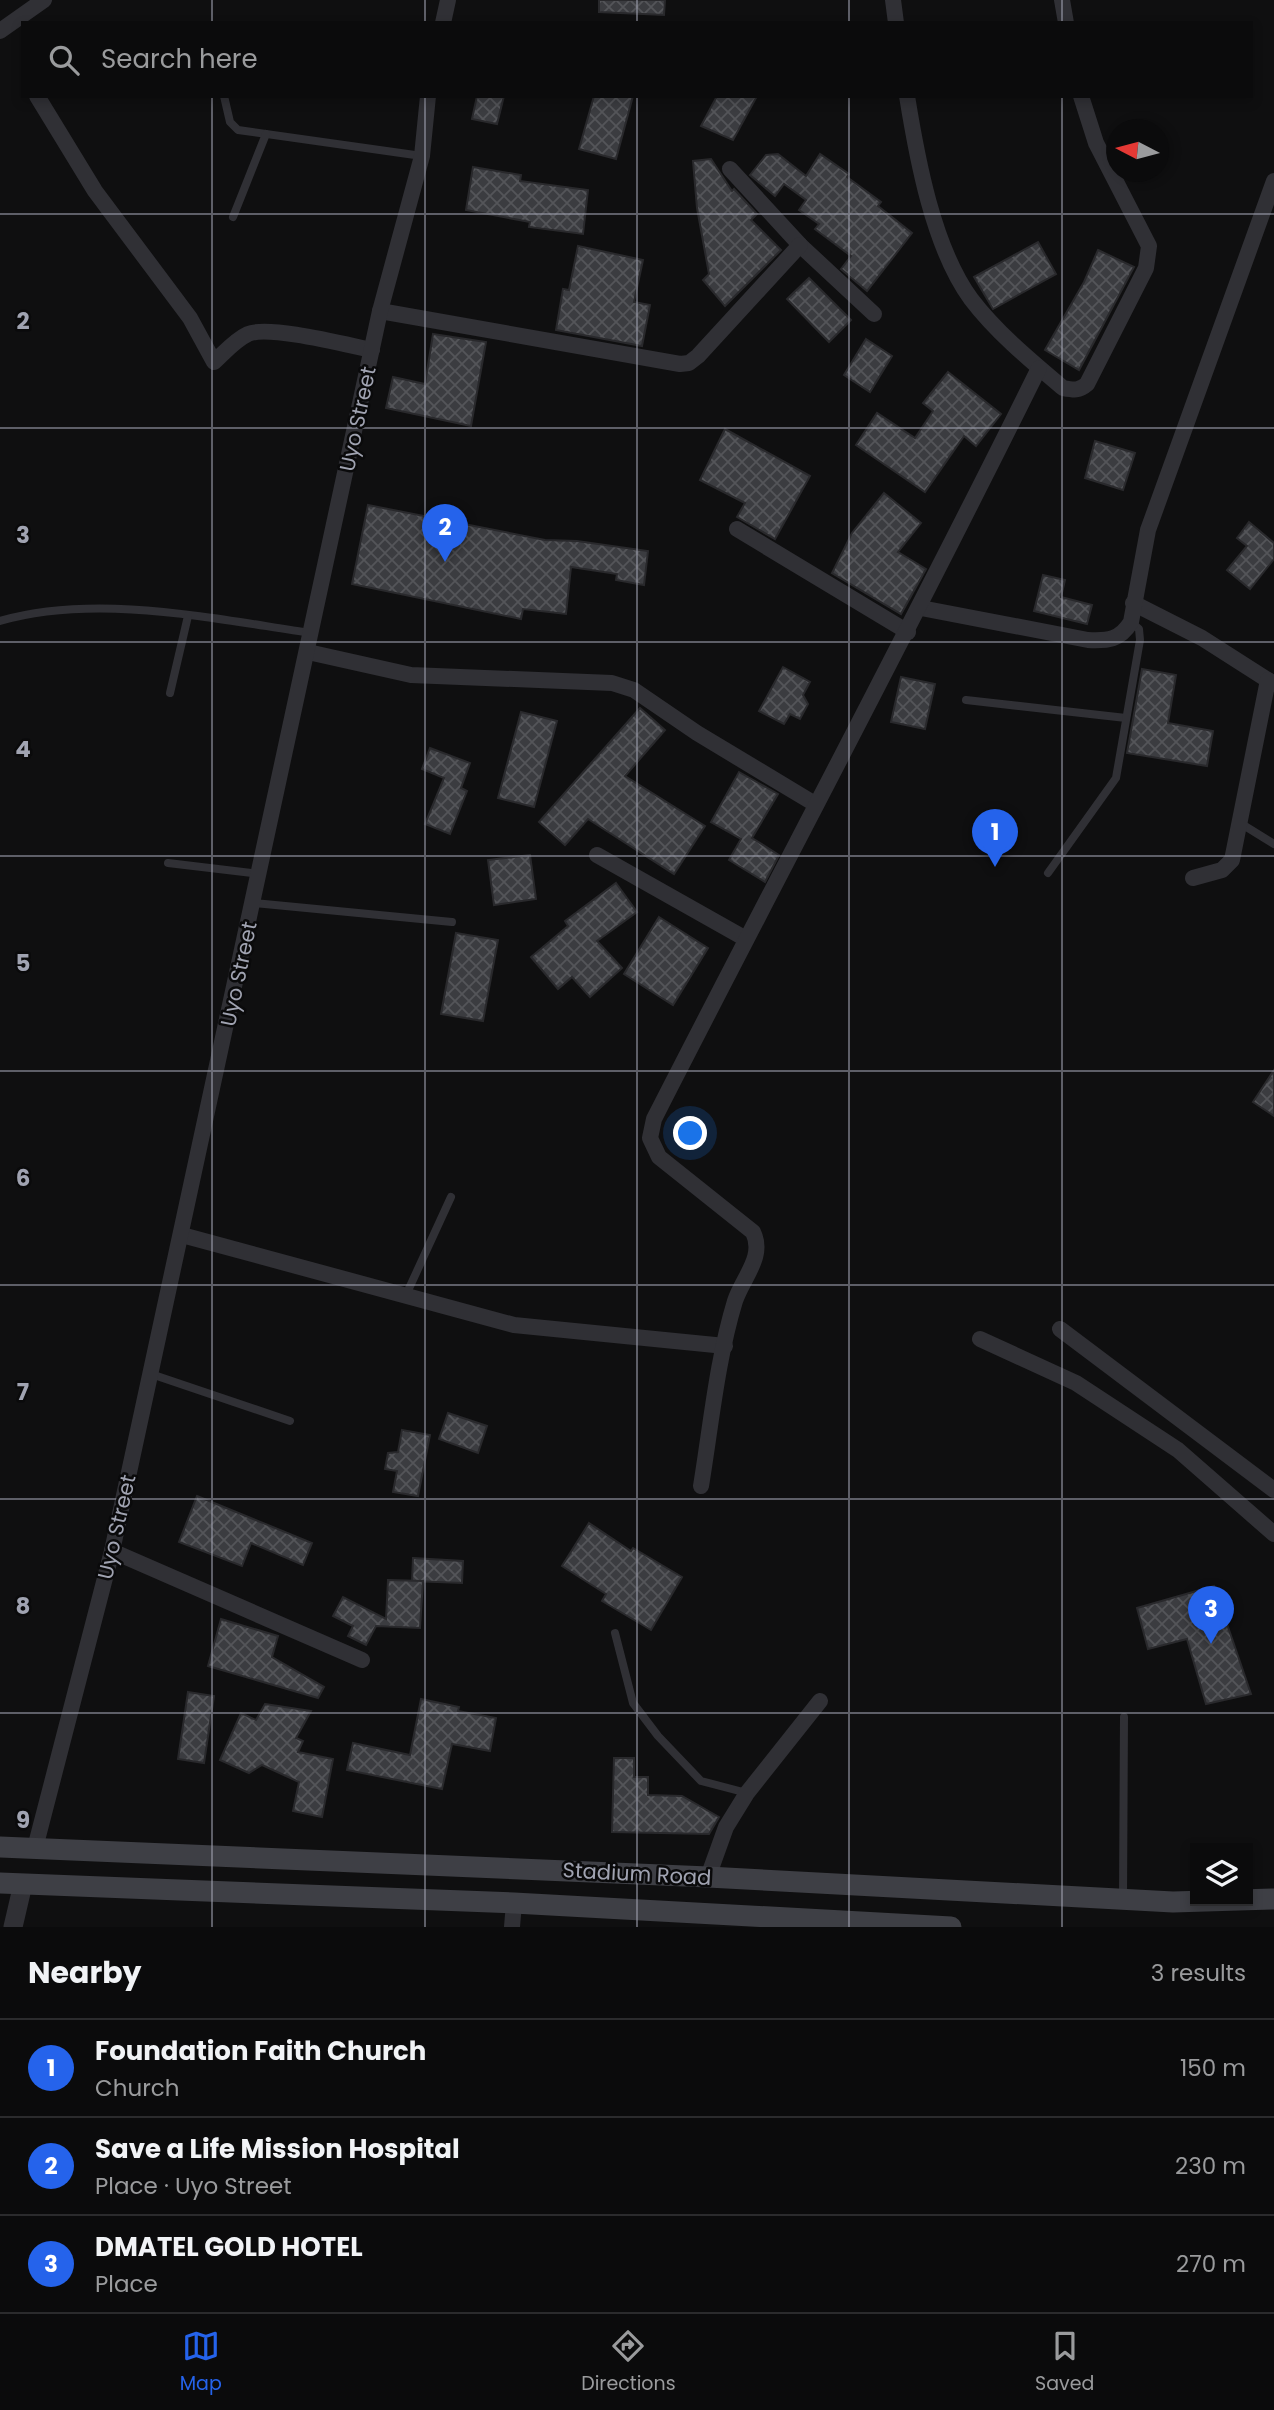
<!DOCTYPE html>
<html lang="en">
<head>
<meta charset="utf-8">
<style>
	:root { --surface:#0b0b0c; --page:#141415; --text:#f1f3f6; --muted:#9a9b9d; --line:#2b2b2d; --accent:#2563eb }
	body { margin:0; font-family:Poppins,sans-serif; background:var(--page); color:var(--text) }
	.controls { position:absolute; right:21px; bottom:21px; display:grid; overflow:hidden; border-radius:0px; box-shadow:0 4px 10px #0003 }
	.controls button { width:63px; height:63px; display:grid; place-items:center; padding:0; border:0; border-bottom:2px solid var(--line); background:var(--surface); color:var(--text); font:35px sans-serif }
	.compass { position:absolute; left:1106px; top:119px; width:63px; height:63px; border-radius:50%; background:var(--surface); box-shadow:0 4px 10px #0003; rotate:276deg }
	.you { position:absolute; left:691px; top:1134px; width:24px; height:24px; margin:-18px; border:5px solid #fff; border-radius:50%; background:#1a73e8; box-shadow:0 0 0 10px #1a73e833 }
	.badge { display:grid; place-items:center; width:46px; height:46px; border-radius:50%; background:var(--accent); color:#fff; font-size:23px; font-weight:700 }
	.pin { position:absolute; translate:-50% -58px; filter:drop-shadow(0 2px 4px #0008) }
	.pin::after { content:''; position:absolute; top:37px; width:24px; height:21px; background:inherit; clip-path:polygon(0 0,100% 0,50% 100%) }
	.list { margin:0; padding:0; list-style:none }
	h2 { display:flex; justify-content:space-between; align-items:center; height:91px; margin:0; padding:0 28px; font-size:30px }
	h2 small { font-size:23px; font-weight:400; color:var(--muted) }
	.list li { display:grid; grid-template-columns:46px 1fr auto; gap:21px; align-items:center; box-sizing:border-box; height:98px; padding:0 28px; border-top:2px solid var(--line) }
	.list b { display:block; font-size:26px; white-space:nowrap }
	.list p { margin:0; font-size:23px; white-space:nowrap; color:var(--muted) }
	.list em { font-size:23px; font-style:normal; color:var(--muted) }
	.icon { flex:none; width:38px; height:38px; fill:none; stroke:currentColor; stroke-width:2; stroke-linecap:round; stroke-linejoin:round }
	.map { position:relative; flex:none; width:1274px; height:1927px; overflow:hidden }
	.search { position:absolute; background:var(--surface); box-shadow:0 4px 10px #0003; left:21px; right:21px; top:21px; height:77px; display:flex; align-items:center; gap:18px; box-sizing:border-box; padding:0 24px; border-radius:0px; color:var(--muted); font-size:26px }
	.sheet { height:385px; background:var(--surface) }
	nav { display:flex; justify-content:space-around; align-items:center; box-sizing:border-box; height:98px; border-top:2px solid var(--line); background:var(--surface); font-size:19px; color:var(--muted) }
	nav a { display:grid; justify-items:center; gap:4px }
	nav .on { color:var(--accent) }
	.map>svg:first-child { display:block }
</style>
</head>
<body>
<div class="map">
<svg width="1274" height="1927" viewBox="0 0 1274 1927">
	<defs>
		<pattern id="building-cross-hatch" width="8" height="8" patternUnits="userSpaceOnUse" patternTransform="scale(1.75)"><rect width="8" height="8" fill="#3b3c40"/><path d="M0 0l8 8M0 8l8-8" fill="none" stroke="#545559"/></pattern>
	</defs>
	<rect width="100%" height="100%" fill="#0f0f10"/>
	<g fill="url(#building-cross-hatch)" stroke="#29292c" stroke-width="2">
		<polygon points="599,0 665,0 664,15 599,12"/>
		<polygon points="477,96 504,96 497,124 472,119"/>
		<polygon points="594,96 633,96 616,159 579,149"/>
		<polygon points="717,96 757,96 733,140 701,126"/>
		<polygon points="778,154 806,176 820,154 849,174 847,177 881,202 878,206 912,233 867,291 841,269 851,256 815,229 819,224 799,210 806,200 784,184 775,196 750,175 766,155"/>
		<polygon points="711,159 732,191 734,189 757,214 751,220 781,250 725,306 703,280 709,274 697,208 693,161"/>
		<polygon points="473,167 521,175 520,181 588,190 583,234 529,227 530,222 466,210"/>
		<polygon points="1038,242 1056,274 993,309 974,277"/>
		<polygon points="578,246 643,260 634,302 650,305 642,346 556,330 563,289 569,290"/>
		<polygon points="1098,250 1134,267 1079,370 1045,350 1084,282"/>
		<polygon points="809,278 851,320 829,342 787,299"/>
		<polygon points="433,334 486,342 471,426 386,408 393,377 425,384"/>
		<polygon points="866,339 892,356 870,392 844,375"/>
		<polygon points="948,372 1001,414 976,446 964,436 925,492 856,445 877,413 915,438 933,411 923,403"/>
		<polygon points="725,429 810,476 775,539 737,517 745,503 700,480"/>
		<polygon points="1095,441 1135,453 1123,490 1085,478"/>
		<polygon points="884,493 921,523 898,552 926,569 901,614 832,573 852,533"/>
		<polygon points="368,505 545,540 577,541 648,551 644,585 616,580 617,574 571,567 566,614 523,609 521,619 352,584"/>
		<polygon points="1249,522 1274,543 1274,559 1250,589 1227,570 1247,546 1237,538"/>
		<polygon points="1043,575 1065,580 1061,597 1092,605 1087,624 1034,611"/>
		<polygon points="783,667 810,682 803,695 808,704 800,719 790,714 784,724 759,711"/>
		<polygon points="1142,669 1176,675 1168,723 1213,731 1207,766 1127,753"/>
		<polygon points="901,677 935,684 925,729 891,722"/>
		<polygon points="640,708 665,730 625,776 705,826 674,874 588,819 565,845 539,822"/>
		<polygon points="521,712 557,721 534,807 498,798"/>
		<polygon points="430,748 470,763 461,788 467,791 450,834 425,824 444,778 422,769"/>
		<polygon points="739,772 778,794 752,838 779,855 765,882 729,860 741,839 711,822"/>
		<polygon points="530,855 536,899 494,905 488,860"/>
		<polygon points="616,883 637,912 597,941 622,968 590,997 572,977 558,989 531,957 568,926 565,921"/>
		<polygon points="659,917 708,948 673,1005 624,974"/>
		<polygon points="456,933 498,940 483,1021 441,1014"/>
		<polygon points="1274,1070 1274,1116 1253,1102"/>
		<polygon points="448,1413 487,1426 478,1453 439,1439"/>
		<polygon points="402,1430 430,1435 418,1496 393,1492 397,1471 385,1469 388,1453 398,1452"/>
		<polygon points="197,1496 312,1543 303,1565 251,1543 242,1566 179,1542"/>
		<polygon points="589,1523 631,1551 633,1548 682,1577 651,1630 602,1601 606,1594 562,1566"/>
		<polygon points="413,1558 463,1561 462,1583 412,1581"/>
		<polygon points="388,1580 423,1581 420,1628 376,1626 366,1645 348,1636 353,1626 333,1616 343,1597 386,1619"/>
		<polygon points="1214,1586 1251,1694 1206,1704 1187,1639 1148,1649 1137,1608"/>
		<polygon points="221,1619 278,1636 272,1657 324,1687 318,1698 208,1666"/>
		<polygon points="188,1692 214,1696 204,1763 178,1759"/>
		<polygon points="421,1699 459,1707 458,1711 496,1718 490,1751 452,1744 442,1789 347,1770 353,1743 410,1755"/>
		<polygon points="265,1704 311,1711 296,1738 303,1741 298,1752 333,1759 322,1817 293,1811 299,1782 262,1765 249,1773 220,1760 241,1713 256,1720"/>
		<polygon points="614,1758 634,1758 634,1777 648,1777 648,1795 682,1796 719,1817 709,1834 612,1832"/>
	</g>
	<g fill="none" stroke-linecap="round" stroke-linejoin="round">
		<g stroke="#303035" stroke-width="8">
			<polyline points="224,96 230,122 238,130 422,156"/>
			<polyline points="233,217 266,134"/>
			<path d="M0,621C97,593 214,619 312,633"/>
			<polyline points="170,693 188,616"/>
			<polyline points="966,700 1126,718"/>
			<polyline points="1240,823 1274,844"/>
			<polyline points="168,863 260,874"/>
			<polyline points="1048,873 1116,778 1140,640 1139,629 1131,622"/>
			<polyline points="254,903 452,922"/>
			<polyline points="406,1295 451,1197"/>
			<polyline points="151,1374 290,1421"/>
			<polyline points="615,1633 633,1703 658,1736 701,1781 747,1793"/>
			<polyline points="1123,1899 1124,1717"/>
		</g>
		<g stroke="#303035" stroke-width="16">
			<polyline points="893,0 896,23"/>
			<polyline points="1062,0 1066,23"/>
			<polyline points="443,23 448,0"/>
			<polyline points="0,31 44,0"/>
			<path d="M37,96L95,191L190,318L214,362C225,352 235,340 248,334C269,325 347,345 372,350"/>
			<path d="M907,96C917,158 933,247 971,299C996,332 1031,361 1063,388C1074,390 1079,391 1087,384L1146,268L1149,246L1096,143L1081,96"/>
			<polyline points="730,169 800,245 874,314"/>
			<polyline points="380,311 680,364 689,363 698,356 800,245"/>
			<polyline points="737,529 908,632"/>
			<polyline points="1133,603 1202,638 1274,684"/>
			<path d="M921,608L1088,640C1108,641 1120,640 1131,622L1148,530L1274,181"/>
			<polyline points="308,652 411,675 612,683 634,690 697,733 815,804"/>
			<polyline points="597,855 746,939"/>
			<polyline points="1193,878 1222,870 1232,860 1268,680"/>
			<polyline points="182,1235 514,1325 725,1346"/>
			<polyline points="1060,1329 1274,1490"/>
			<polyline points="980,1339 1076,1383 1178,1450 1274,1534"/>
			<path d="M701,1486C711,1425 717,1360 735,1301C743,1277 765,1257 753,1232L659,1157L650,1138L654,1119C782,868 915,620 1039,368"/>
			<polyline points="112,1551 362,1660"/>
			<polyline points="35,1848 112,1551 380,311 422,156 428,96"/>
			<polyline points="708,1877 726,1827 747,1793 820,1701"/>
			<polyline points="512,1927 514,1903"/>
		</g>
		<polyline stroke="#303035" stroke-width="19" points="13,1927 23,1884"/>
		<g stroke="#3e3f45" stroke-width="21">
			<polyline points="0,1847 708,1877 1173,1902 1274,1899"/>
			<polyline points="0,1883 514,1903 951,1927"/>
		</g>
	</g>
	<path fill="none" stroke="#a0a3b1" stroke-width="2" stroke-opacity="0.55" d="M212,0V23M425,0V23M637,0V23M849,0V23M1062,0V23M212,96V1927M425,96V1927M637,96V1927M849,96V1927M1062,96V1927M0,214H1274M0,428H1274M0,642H1274M0,856H1274M0,1071H1274M0,1285H1274M0,1499H1274M0,1713H1274"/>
	<g text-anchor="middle" stroke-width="5" stroke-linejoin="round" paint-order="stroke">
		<g font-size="21" fill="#a0a3b1" stroke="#0a0a0b">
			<text transform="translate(358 419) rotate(-78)" y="7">Uyo Street</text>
			<text transform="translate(239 974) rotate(-78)" y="7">Uyo Street</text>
			<text transform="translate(117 1527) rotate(-77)" y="7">Uyo Street</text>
			<text transform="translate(637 1874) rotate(3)" y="7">Stadium Road</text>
		</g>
	</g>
	<g font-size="23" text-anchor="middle" font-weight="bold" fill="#a0a3b1" stroke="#0a0a0b" stroke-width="5" stroke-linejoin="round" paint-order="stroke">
		<text x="23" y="329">2</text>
		<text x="23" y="543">3</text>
		<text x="23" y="757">4</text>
		<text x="23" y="971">5</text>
		<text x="23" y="1186">6</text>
		<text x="23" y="1400">7</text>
		<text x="23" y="1614">8</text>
		<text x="23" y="1828">9</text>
	</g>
</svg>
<div class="controls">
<button><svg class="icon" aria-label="layers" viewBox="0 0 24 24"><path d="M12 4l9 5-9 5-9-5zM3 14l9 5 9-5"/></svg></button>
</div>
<svg class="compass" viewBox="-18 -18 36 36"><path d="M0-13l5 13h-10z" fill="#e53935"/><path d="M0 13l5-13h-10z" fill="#9a9b9d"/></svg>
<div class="you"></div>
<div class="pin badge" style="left:995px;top:867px">1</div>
<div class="pin badge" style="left:445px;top:562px">2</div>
<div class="pin badge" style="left:1211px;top:1644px">3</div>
<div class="search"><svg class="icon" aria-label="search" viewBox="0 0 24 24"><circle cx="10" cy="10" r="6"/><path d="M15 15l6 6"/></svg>Search here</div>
</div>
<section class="sheet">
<h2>Nearby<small>3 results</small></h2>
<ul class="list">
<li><span class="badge">1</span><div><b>Foundation Faith Church</b><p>Church</p></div><em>150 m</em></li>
<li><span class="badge">2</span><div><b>Save a Life Mission Hospital</b><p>Place · Uyo Street</p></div><em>230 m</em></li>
<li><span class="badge">3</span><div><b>DMATEL GOLD HOTEL</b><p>Place</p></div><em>270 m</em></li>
</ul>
</section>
<nav>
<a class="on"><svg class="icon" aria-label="map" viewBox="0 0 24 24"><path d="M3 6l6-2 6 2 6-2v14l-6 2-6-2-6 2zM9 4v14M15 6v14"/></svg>Map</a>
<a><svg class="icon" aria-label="directions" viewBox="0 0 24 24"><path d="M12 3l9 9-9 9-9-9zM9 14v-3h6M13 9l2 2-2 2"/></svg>Directions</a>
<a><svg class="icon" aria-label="saved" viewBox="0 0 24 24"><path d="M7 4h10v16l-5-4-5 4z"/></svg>Saved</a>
</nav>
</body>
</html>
